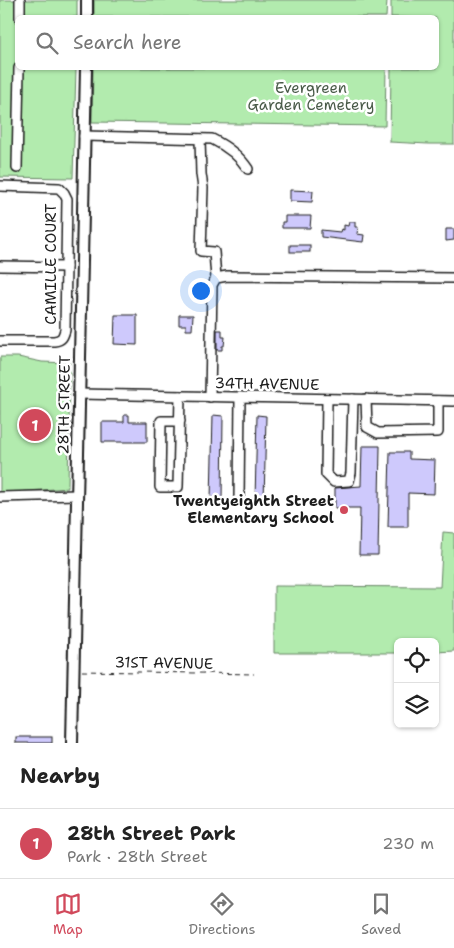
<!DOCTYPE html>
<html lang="en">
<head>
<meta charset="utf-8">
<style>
	:root { --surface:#fff; --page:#f6f6f6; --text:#222; --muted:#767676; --line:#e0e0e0; --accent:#d1495b }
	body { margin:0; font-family:"Shantell Sans",sans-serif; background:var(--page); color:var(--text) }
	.controls { position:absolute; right:15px; bottom:15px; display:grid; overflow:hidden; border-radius:8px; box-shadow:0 1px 4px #0004 }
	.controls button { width:45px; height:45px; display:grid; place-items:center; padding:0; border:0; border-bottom:1px solid var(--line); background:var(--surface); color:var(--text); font:25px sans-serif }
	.you { position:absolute; left:200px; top:290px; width:18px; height:18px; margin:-12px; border:4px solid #fff; border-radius:50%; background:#1a73e8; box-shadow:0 0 0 8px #1a73e833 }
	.badge { display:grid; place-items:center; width:32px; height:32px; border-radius:50%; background:var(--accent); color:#fff; font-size:16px; font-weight:700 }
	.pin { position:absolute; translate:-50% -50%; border:2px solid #fff; box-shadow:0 1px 5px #0006 }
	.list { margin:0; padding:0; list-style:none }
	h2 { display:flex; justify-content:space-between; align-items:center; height:65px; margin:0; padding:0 20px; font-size:21px }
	h2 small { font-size:16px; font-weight:400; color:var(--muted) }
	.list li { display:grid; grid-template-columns:32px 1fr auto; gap:15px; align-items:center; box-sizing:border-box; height:70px; padding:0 20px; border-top:1px solid var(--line) }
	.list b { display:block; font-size:19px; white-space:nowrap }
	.list p { margin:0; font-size:16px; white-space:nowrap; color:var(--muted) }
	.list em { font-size:16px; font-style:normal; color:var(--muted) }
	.icon { flex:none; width:28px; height:28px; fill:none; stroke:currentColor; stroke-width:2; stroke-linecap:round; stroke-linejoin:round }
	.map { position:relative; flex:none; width:454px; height:743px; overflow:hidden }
	.search { position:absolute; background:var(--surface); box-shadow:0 1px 4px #0004; left:15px; right:15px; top:15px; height:55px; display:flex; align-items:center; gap:12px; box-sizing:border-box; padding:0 18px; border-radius:8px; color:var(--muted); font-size:19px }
	.sheet { height:135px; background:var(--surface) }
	nav { display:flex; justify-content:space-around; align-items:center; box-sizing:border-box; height:70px; border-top:1px solid var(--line); background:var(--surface); font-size:14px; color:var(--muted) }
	nav a { display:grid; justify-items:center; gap:2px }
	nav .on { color:var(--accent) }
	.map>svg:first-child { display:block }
</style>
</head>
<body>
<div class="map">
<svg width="454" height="743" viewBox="0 0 454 743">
	<rect width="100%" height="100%" fill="#fff"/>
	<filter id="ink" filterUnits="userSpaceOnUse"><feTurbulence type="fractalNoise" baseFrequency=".02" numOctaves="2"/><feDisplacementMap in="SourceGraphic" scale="10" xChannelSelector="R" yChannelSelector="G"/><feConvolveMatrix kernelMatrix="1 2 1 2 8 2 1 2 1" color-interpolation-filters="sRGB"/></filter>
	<g filter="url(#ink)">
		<g fill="#b2ebae" stroke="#678465">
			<polygon points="0,0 77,0 77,17 18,18 18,68 76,68 73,178 0,177"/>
			<polygon points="94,0 387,0 386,17 94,17"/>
			<polygon points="391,0 454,0 454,144 428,144 390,142 391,68 436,68 436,18 391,17"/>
			<polygon points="93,68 386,68 385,126 92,122"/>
			<polygon points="0,357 18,357 42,362 70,363 68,488 0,493"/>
			<polygon points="443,532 454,533 454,651 435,652 435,642 398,642 398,653 274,653 274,586 440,587"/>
		</g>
		<g fill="#cec9fc" stroke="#1c1c1c">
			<polygon points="290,190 313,191 312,202 290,201"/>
			<polygon points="285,216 311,216 310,228 282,228 282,222 285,222"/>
			<polygon points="349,222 355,222 355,227 358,227 357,234 364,235 363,242 321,237 321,230 340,232 341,229 344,230 344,225 348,226"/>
			<polygon points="446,229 454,229 454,240 446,241"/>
			<rect x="290" y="245" width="20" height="7"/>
			<polygon points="115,315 137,315 137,345 114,344"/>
			<polygon points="179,315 193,315 192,330 186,330 186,325 179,325"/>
			<polygon points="217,330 222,330 222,337 225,337 224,346 222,346 222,350 217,350"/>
			<polygon points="124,415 129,415 129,422 147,422 147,442 102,442 102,422 124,422"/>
			<polygon points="213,415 223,416 222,500 221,501 211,500"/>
			<polygon points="257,415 266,416 264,502 255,501"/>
			<polygon points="362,446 380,446 378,555 359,555 360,508 335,508 335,488 361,486"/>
			<polygon points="390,452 409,452 409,459 435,460 434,494 408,493 408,527 388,527"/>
			<rect x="16" y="737" width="36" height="6"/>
		</g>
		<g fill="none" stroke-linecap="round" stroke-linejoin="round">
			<g stroke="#1c1c1c" stroke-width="12">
				<g id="minor">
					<polyline points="20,18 20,0"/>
					<path d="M84,136L212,139C226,146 239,155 248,169"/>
					<polyline points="200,139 201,174 203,188 201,251 214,252 216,278"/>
					<polyline points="17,168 19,68"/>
					<path d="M0,186L59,188L64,193L67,199L65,330C63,337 62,340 54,341H0"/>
					<polyline points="0,266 66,267"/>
					<polyline points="79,394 454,401"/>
					<polyline points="210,397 212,285 216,278 227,276 454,278"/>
					<polyline points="327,399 326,474 334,482 349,481 351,473 353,399"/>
					<polyline points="366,399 367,427 378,433 438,432 438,401"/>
					<polyline points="180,421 161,421 160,487 178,487 180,396"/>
					<polyline points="0,497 77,495"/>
					<polyline points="239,499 240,397"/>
				</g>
			</g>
			<g stroke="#1c1c1c" stroke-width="14">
				<g id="major">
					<polyline points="87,18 87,0"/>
					<polyline points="72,743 86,68"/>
				</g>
			</g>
			<polyline stroke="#1c1c1c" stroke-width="1" stroke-dasharray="5 4" stroke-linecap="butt" points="82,671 254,674"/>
			<use href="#minor" stroke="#fff" stroke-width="9"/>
			<use href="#major" stroke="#fff" stroke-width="10"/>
		</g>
	</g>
	<circle fill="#d1495b" stroke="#fff" stroke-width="2" cx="344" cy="510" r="5"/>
	<g text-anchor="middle" stroke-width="5" stroke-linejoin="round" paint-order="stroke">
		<g font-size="15" fill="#495a48" stroke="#fff">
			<text x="311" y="93">Evergreen<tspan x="311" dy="17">Garden Cemetery</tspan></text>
		</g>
		<g font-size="15" fill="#1c1c1c" stroke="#fff">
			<text transform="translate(51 264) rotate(-90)" y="5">CAMILLE COURT</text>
			<text transform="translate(267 384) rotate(1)" y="5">34TH AVENUE</text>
			<text transform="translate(64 405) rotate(-89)" y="5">28TH STREET</text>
			<text transform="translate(164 663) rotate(1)" y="5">31ST AVENUE</text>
		</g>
		<g font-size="15" font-weight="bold" fill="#1c1c1c" stroke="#fff" text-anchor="end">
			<text x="334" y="506">Twentyeighth Street<tspan x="334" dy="17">Elementary School</tspan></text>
		</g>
	</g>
</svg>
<div class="controls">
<button><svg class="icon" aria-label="locate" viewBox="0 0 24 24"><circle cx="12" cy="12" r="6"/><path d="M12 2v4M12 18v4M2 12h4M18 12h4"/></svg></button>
<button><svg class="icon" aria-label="layers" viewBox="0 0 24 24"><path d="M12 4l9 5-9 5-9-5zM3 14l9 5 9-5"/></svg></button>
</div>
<div class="you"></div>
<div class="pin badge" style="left:35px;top:425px">1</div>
<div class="search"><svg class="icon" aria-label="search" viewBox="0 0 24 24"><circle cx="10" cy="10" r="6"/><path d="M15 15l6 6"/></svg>Search here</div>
</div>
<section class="sheet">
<h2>Nearby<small></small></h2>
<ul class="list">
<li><span class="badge">1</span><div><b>28th Street Park</b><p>Park · 28th Street</p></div><em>230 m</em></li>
</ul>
</section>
<nav>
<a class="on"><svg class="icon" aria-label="map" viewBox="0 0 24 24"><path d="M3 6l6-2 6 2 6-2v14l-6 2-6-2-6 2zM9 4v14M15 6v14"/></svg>Map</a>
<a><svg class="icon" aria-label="directions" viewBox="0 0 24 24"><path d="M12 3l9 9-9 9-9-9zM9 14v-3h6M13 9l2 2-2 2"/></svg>Directions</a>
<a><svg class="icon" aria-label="saved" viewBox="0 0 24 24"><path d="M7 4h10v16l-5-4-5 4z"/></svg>Saved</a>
</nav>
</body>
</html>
